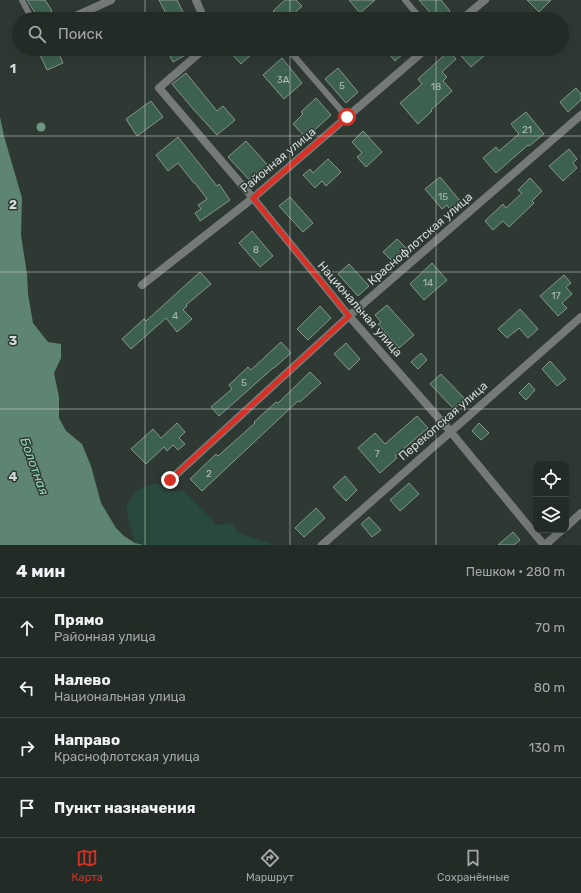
<!DOCTYPE html>
<html lang="ru">
<head>
<meta charset="utf-8">
<style>
	:root { --surface:#232b27; --page:#2b332f; --text:#f1f3f6; --muted:#a3a7a7; --line:#404744; --accent:#d93025 }
	body { margin:0; font-family:Rubik,sans-serif; background:var(--page); color:var(--text) }
	.controls { position:absolute; right:12px; bottom:12px; display:grid; overflow:hidden; border-radius:8px; box-shadow:0 4px 16px #0002 }
	.controls button { width:36px; height:36px; display:grid; place-items:center; padding:0; border:0; border-bottom:1px solid var(--line); background:var(--surface); color:var(--text); font:20px sans-serif }
	.stop { position:absolute; width:12px; height:12px; margin:-9px; border:3px solid #d93025; border-radius:50%; background:#fff }
	.stop.end { background:#d93025; border-color:#fff; box-shadow:0 1px 4px #0008 }
	.list { margin:0; padding:0; list-style:none }
	h2 { display:flex; justify-content:space-between; align-items:center; height:52px; margin:0; padding:0 16px; font-size:17px }
	h2 small { font-size:13px; font-weight:400; color:var(--muted) }
	.list li { display:grid; grid-template-columns:26px 1fr auto; gap:12px; align-items:center; box-sizing:border-box; height:60px; padding:0 16px; border-top:1px solid var(--line) }
	.list b { display:block; font-size:15px; white-space:nowrap }
	.list p { margin:0; font-size:13px; white-space:nowrap; color:var(--muted) }
	.list em { font-size:13px; font-style:normal; color:var(--muted) }
	.icon { flex:none; width:22px; height:22px; fill:none; stroke:currentColor; stroke-width:2; stroke-linecap:round; stroke-linejoin:round }
	.map { position:relative; flex:none; width:581px; height:545px; overflow:hidden }
	.search { position:absolute; background:var(--surface); box-shadow:0 4px 16px #0002; left:12px; right:12px; top:12px; height:44px; display:flex; align-items:center; gap:10px; box-sizing:border-box; padding:0 14px; border-radius:22px; color:var(--muted); font-size:15px }
	.sheet { height:292px; background:var(--surface) }
	nav { display:flex; justify-content:space-around; align-items:center; box-sizing:border-box; height:56px; border-top:1px solid var(--line); background:var(--surface); font-size:11px; color:var(--muted) }
	nav a { display:grid; justify-items:center; gap:2px }
	nav .on { color:var(--accent) }
	.map>svg:first-child { display:block }
</style>
</head>
<body>
<div class="map">
<svg width="581" height="545" viewBox="0 0 581 545">
	<rect width="100%" height="100%" fill="#2f3934"/>
	<path fill="#28493b" d="M158,483L170,491H184L217,525L227,524L230,522L239,533L273,545H144L135,543L126,508C136,488 137,489 158,483Z"/>
	<polygon fill="#5e8473" points="0,117 4,136 22,198 21,235 27,274 28,294 33,323 48,342 61,344 61,358 54,373 59,397 59,418 66,431 82,444 91,466 101,503 116,528 124,536 135,543 144,545 0,545"/>
	<g fill="#3d6151" stroke="#89948e">
		<polygon points="27,0 45,0 52,11 39,19"/>
		<polygon points="159,0 177,0 183,12 169,19"/>
		<polygon points="285,0 296,0 302,6 288,19 281,19 273,11"/>
		<polygon points="349,0 375,0 360,13"/>
		<polygon points="419,0 441,0 450,11 442,19 436,19"/>
		<polygon points="527,0 551,0 539,12"/>
		<polygon points="53,49 57,49 63,63 47,70 40,55"/>
		<polygon points="166,49 196,49 173,62"/>
		<polygon points="227,49 257,49 241,64"/>
		<polygon points="385,49 409,49 395,61"/>
		<polygon points="455,49 480,49 485,55 471,67"/>
		<polygon points="449,51 456,59 442,72 447,77 443,81 452,91 431,110 432,111 418,124 400,103 422,84 418,79"/>
		<polygon points="282,58 302,83 284,99 263,75"/>
		<polygon points="338,68 358,92 346,103 325,79"/>
		<polygon points="186,73 217,111 223,106 235,120 217,135 194,110 172,84"/>
		<polygon points="576,88 581,94 581,100 568,112 560,102"/>
		<polygon points="316,98 331,115 306,138 293,124 303,114 301,112"/>
		<polygon points="151,101 163,117 137,136 126,119"/>
		<polygon points="526,112 544,134 529,146 528,145 496,173 483,158 496,147 499,151 519,134 511,124"/>
		<polygon points="363,131 382,152 366,167 357,157 362,153 352,142"/>
		<polygon points="178,137 217,186 219,184 230,200 200,221 195,213 201,209 198,205 207,199 195,183 194,183 178,163 168,171 156,155"/>
		<polygon points="246,141 271,169 254,185 228,157"/>
		<polygon points="569,149 577,159 573,163 577,168 563,181 549,166"/>
		<polygon points="328,159 341,172 326,186 322,181 315,188 303,175 310,169 313,173"/>
		<polygon points="440,177 461,202 451,211 447,205 442,209 425,189"/>
		<polygon points="530,178 542,191 532,201 534,203 509,227 503,221 493,230 485,221 503,204 506,208 522,193 518,190"/>
		<polygon points="290,197 313,223 303,232 279,206"/>
		<polygon points="252,231 273,256 260,267 239,243"/>
		<polygon points="397,239 407,249 393,262 383,252"/>
		<polygon points="432,263 447,280 424,300 410,284"/>
		<polygon points="349,264 369,286 358,296 338,274"/>
		<polygon points="200,272 211,284 186,305 187,306 183,310 192,319 177,332 166,318 131,349 122,339 144,319 146,321"/>
		<polygon points="564,275 571,283 566,287 572,294 562,303 567,308 558,316 540,296"/>
		<polygon points="387,305 414,335 399,348 378,324 381,322 375,315"/>
		<polygon points="320,306 331,318 308,340 297,329"/>
		<polygon points="520,309 538,329 528,338 519,328 515,332 514,332 507,338 498,329"/>
		<polygon points="281,342 291,353 274,368 273,368 219,416 211,407 232,389 229,385 248,367 251,370"/>
		<polygon points="346,343 360,359 349,370 334,354"/>
		<polygon points="421,353 427,360 418,369 411,362"/>
		<polygon points="550,361 566,379 557,386 542,369"/>
		<polygon points="310,372 321,383 300,402 298,401 202,491 190,479 216,454 218,456 255,423 254,422 276,402 278,403"/>
		<polygon points="441,374 465,399 454,409 430,384"/>
		<polygon points="529,383 535,390 526,400 519,393"/>
		<polygon points="417,416 428,428 395,456 397,458 380,473 358,448 375,433 385,444"/>
		<polygon points="177,423 185,432 179,438 185,444 178,450 173,445 167,451 164,447 146,464 131,449 153,429 161,438"/>
		<polygon points="479,423 489,433 481,440 472,431"/>
		<polygon points="345,476 357,490 346,501 333,487"/>
		<polygon points="409,483 419,494 400,511 390,500"/>
		<polygon points="316,508 325,518 304,537 295,528"/>
		<polygon points="369,517 381,530 372,537 361,524"/>
		<polygon points="513,532 520,540 514,545 498,545"/>
	</g>
	<g fill="none" stroke-linecap="round" stroke-linejoin="round">
		<g stroke="#757977" stroke-width="6">
			<polyline points="22,0 32,19"/>
			<polyline points="405,0 421,19"/>
			<polyline points="288,49 347,117"/>
		</g>
		<g stroke="#757977" stroke-width="8">
			<polyline points="196,0 204,19"/>
			<polyline points="69,19 111,0"/>
			<polyline points="462,19 485,0"/>
			<polyline points="204,49 159,88 253,198 349,316 450,431 544,545"/>
			<polyline points="142,285 253,198 426,49"/>
			<polyline points="170,480 349,316 581,115"/>
			<polyline points="566,527 581,513"/>
			<polyline points="322,545 581,317"/>
			<polyline points="545,545 562,530"/>
		</g>
	</g>
	<circle fill="#6d9683" cx="41" cy="127" r="4.5"/>
	<g fill="none" stroke-linecap="round" stroke-linejoin="round">
		<polyline stroke="#d93025" stroke-width="5" points="170,480 349,316 253,198 347,117"/>
	</g>
	<path fill="none" stroke="#d3d9d6" stroke-width="1" stroke-opacity="0.55" d="M145,0V19M290,0V19M436,0V19M145,49V545M290,49V545M436,49V545M0,136H581M0,272H581M0,409H581"/>
	<g text-anchor="middle" stroke-width="3" stroke-linejoin="round" paint-order="stroke">
		<g font-size="10" fill="#aebbb5">
			<text x="283" y="83">3А</text>
			<text x="342" y="89">5</text>
			<text x="436" y="90">18</text>
			<text x="527" y="133">21</text>
			<text x="443" y="200">15</text>
			<text x="256" y="253">8</text>
			<text x="428" y="286">14</text>
			<text x="556" y="299">17</text>
			<text x="175" y="319">4</text>
			<text x="244" y="386">5</text>
			<text x="377" y="457">7</text>
			<text x="209" y="477">2</text>
		</g>
		<g font-size="12" fill="#d3d9d6" stroke="#2f3934">
			<text transform="translate(278 160) rotate(-40)" y="4">Районная улица</text>
			<text transform="translate(420 239) rotate(-41)" y="4">Краснофлотская улица</text>
			<text transform="translate(360 309) rotate(49)" y="4">Национальная улица</text>
			<text transform="translate(443 421) rotate(-41)" y="4">Перекопская улица</text>
		</g>
		<g font-size="13" font-style="italic" fill="#93d6b7" stroke="#2f3934">
			<text transform="translate(35 466) rotate(70)" y="5">Болотная</text>
		</g>
	</g>
	<g font-size="13" text-anchor="middle" font-weight="bold" fill="#d3d9d6" stroke="#2f3934" stroke-width="3" stroke-linejoin="round" paint-order="stroke">
		<text x="13" y="73">1</text>
		<text x="13" y="209">2</text>
		<text x="13" y="345">3</text>
		<text x="13" y="481">4</text>
	</g>
</svg>
<div class="controls">
<button><svg class="icon" aria-label="locate" viewBox="0 0 24 24"><circle cx="12" cy="12" r="6"/><path d="M12 2v4M12 18v4M2 12h4M18 12h4"/></svg></button>
<button><svg class="icon" aria-label="layers" viewBox="0 0 24 24"><path d="M12 4l9 5-9 5-9-5zM3 14l9 5 9-5"/></svg></button>
</div>
<div class="stop" style="left:347px;top:117px"></div>
<div class="stop end" style="left:170px;top:480px"></div>
<div class="search"><svg class="icon" aria-label="search" viewBox="0 0 24 24"><circle cx="10" cy="10" r="6"/><path d="M15 15l6 6"/></svg>Поиск</div>
</div>
<section class="sheet">
<h2>4 мин<small>Пешком · 280 m</small></h2>
<ul class="list">
<li><svg class="icon" aria-label="ahead" viewBox="0 0 24 24"><path d="M12 20V5M6 11l6-6 6 6"/></svg><div><b>Прямо</b><p>Районная улица</p></div><em>70 m</em></li>
<li><svg class="icon" aria-label="left" viewBox="0 0 24 24"><path d="M17 20v-9H6M10 6l-5 5 5 5"/></svg><div><b>Налево</b><p>Национальная улица</p></div><em>80 m</em></li>
<li><svg class="icon" aria-label="right" viewBox="0 0 24 24"><path d="M7 20v-9h11M14 6l5 5-5 5"/></svg><div><b>Направо</b><p>Краснофлотская улица</p></div><em>130 m</em></li>
<li><svg class="icon" aria-label="arrive" viewBox="0 0 24 24"><path d="M6 21V4h12l-3 4 3 4H6"/></svg><div><b>Пункт назначения</b></div></li>
</ul>
</section>
<nav>
<a class="on"><svg class="icon" aria-label="map" viewBox="0 0 24 24"><path d="M3 6l6-2 6 2 6-2v14l-6 2-6-2-6 2zM9 4v14M15 6v14"/></svg>Карта</a>
<a><svg class="icon" aria-label="directions" viewBox="0 0 24 24"><path d="M12 3l9 9-9 9-9-9zM9 14v-3h6M13 9l2 2-2 2"/></svg>Маршрут</a>
<a><svg class="icon" aria-label="saved" viewBox="0 0 24 24"><path d="M7 4h10v16l-5-4-5 4z"/></svg>Сохранённые</a>
</nav>
</body>
</html>
